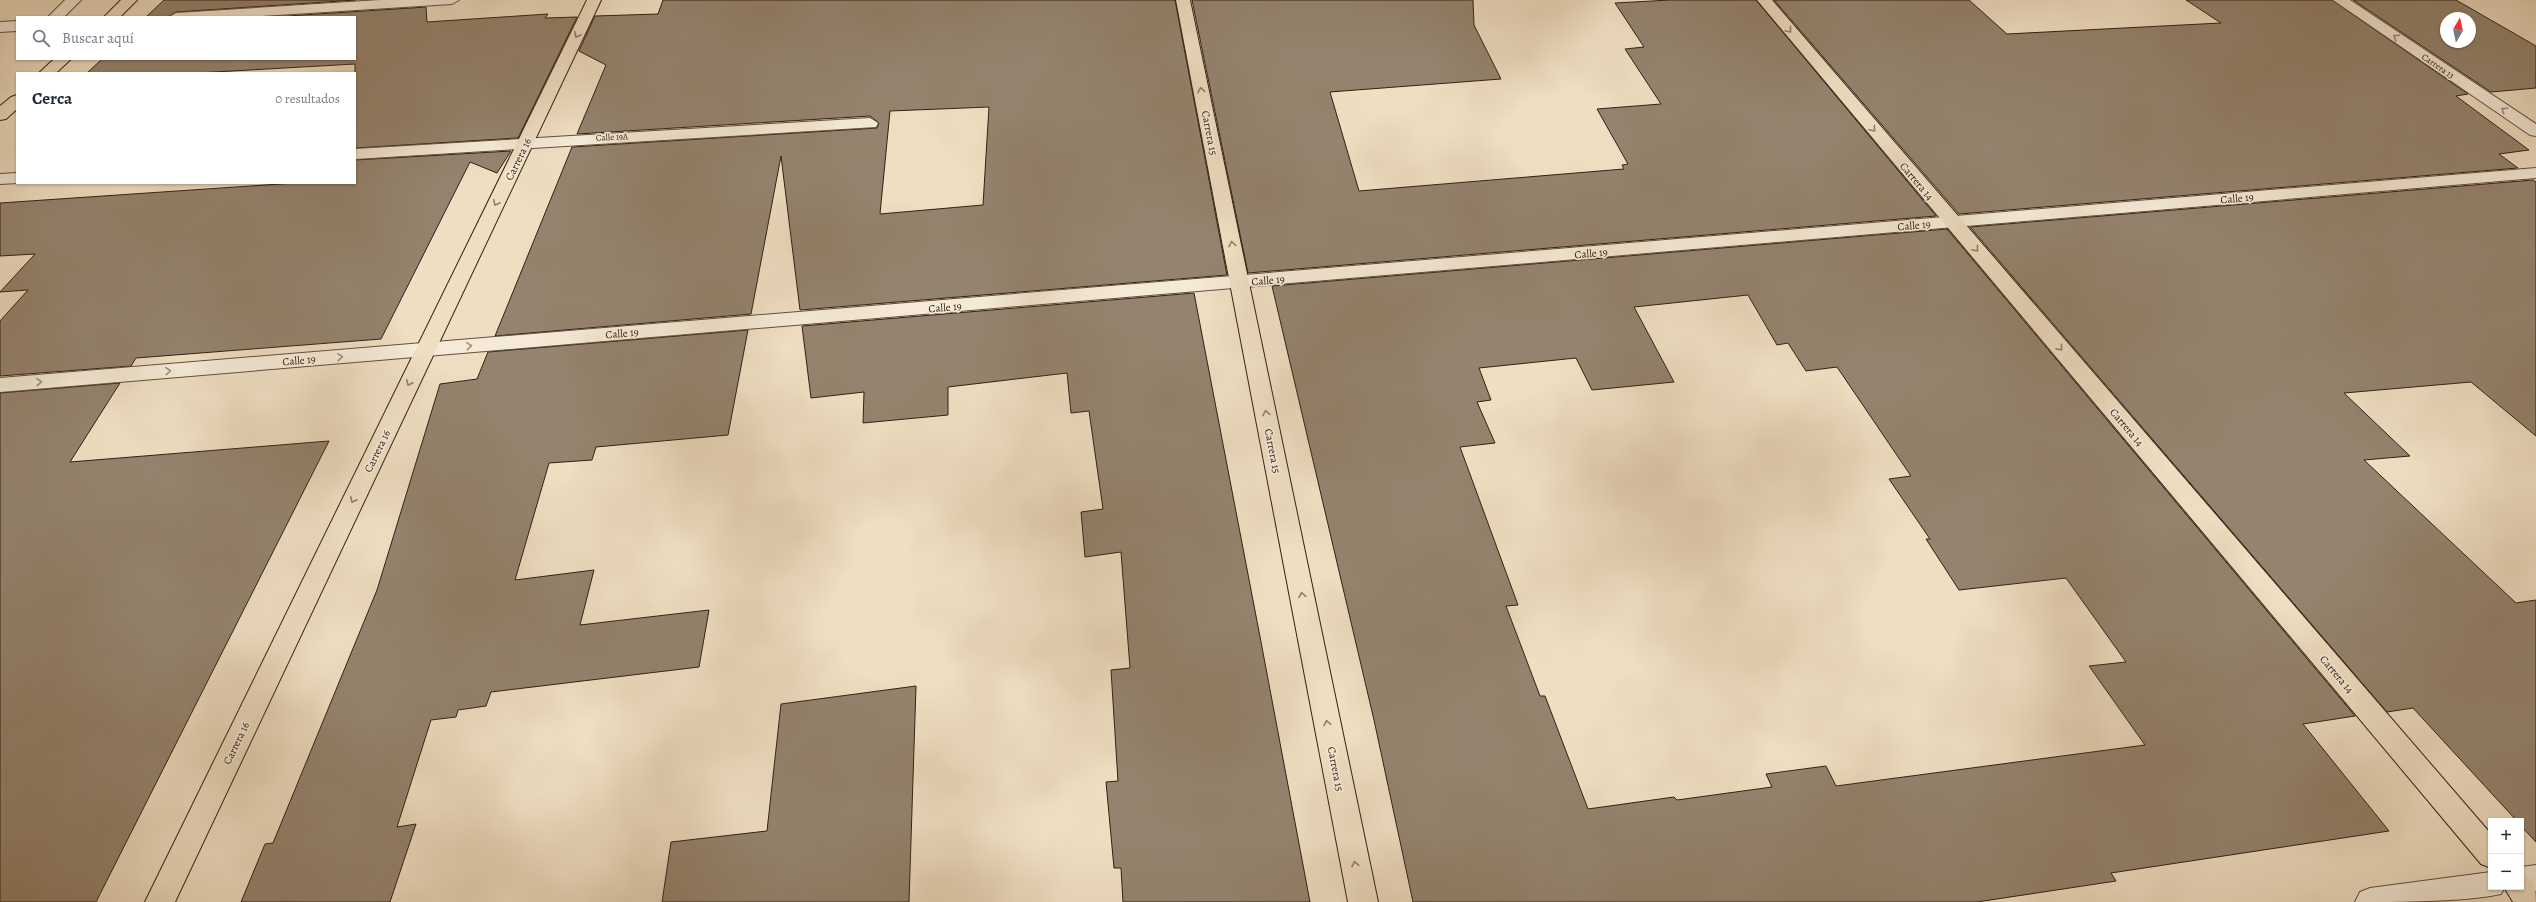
<!DOCTYPE html>
<html lang="es">
<head>
<meta charset="utf-8">
<style>
	:root { --surface:#fff; --page:#f2f2f3; --text:#1f2937; --muted:#747a83; --line:#e0e1e3 }
	body { margin:0; font-family:Alegreya,serif; background:var(--page); color:var(--text) }
	.controls { position:absolute; right:12px; bottom:12px; display:grid; overflow:hidden; border-radius:0px; box-shadow:0 1px 3px #0004 }
	.controls button { width:36px; height:36px; display:grid; place-items:center; padding:0; border:0; border-bottom:1px solid var(--line); background:var(--surface); color:var(--text); font:20px sans-serif }
	.compass { position:absolute; left:2440px; top:12px; width:36px; height:36px; border-radius:50%; background:var(--surface); box-shadow:0 1px 3px #0004; rotate:9deg }
	.list { margin:0; padding:0; list-style:none }
	h2 { display:flex; justify-content:space-between; align-items:center; height:52px; margin:0; padding:0 16px; font-size:17px }
	h2 small { font-size:13px; font-weight:400; color:var(--muted) }
	.icon { flex:none; width:22px; height:22px; fill:none; stroke:currentColor; stroke-width:2; stroke-linecap:round; stroke-linejoin:round }
	.map { position:relative; flex:none; width:2536px; height:902px; overflow:hidden }
	.search { position:absolute; background:var(--surface); box-shadow:0 1px 3px #0004; left:16px; top:16px; width:340px; height:44px; display:flex; align-items:center; gap:10px; box-sizing:border-box; padding:0 14px; border-radius:0px; color:var(--muted); font-size:15px }
	.panel { position:absolute; background:var(--surface); box-shadow:0 1px 3px #0004; left:16px; top:72px; width:340px; height:112px; border-radius:0px }
	.map>svg:first-child { display:block }
</style>
</head>
<body>
<div class="map">
<svg width="2536" height="902" viewBox="0 0 2536 902">
	<rect width="100%" height="100%" fill="#efdec2"/>
	<filter id="stains"><feTurbulence type="fractalNoise" baseFrequency=".005" numOctaves="4"/><feColorMatrix values="0 0 0 0 .2 0 0 0 0 .09 0 0 0 0 .02 0 0 0 .5 -.17"/></filter>
	<radialGradient id="worn" r=".72"><stop offset=".6" stop-color="#630" stop-opacity="0"/><stop offset="1" stop-color="#630" stop-opacity=".3"/></radialGradient>
	<g fill="#94836e" stroke="#312113" fill-rule="evenodd">
		<polygon points="164,0 356,0 176,12 168,17 146,17"/>
		<path d="M663,0H1175L1227,275L800,310L781,156L751,314L495,336L572,147L877,128L879,123L870,116L577,134L606,65L579,51L595,16L658,14ZM989,107L983,205L880,214L890,111Z"/>
		<polygon points="1192,0 1473,0 1474,25 1501,79 1330,92 1359,191 1624,169 1622,165 1628,164 1597,109 1661,104 1625,49 1644,47 1615,3 1670,0 1756,0 1936,216 1248,273"/>
		<polygon points="1774,0 1969,0 2007,34 2221,23 2186,0 2332,0 2468,94 2456,96 2529,150 2499,154 2518,168 1959,214"/>
		<path d="M2353,0H2456L2536,46V88L2491,92ZM2446,18H2470V42H2446Z"/>
		<polygon points="426,7 427,22 548,14 545,18 577,17 518,138 355,148 355,64 197,73 87,73 102,59 355,59 355,17 272,17"/>
		<polygon points="511,151 497,173 470,162 381,339 136,358 131,366 0,376 0,321 28,290 0,292 35,254 0,256 0,203 295,183 355,183 355,160"/>
		<polygon points="2533,180 2536,182 2536,436 2471,382 2344,393 2410,456 2364,460 2516,603 2536,600 2536,842 2521,826 2521,821 2517,821 2413,708 2387,712 1970,227"/>
		<path d="M1947,229L2355,716L2303,724L2389,831L2111,873L2116,881L1977,902H1413L1374,720L1272,286ZM1748,295L1777,345L1788,343L1806,371L1837,367L1911,476L1889,479L1930,539H1926L1959,590L2066,578L2126,662L2089,666L2145,745L1836,786L1826,766L1766,774L1772,787L1677,800L1674,797L1588,809L1545,696H1540L1506,606L1518,605L1460,447L1495,443L1477,402L1491,400L1479,368L1576,358L1592,390L1674,382L1634,307Z"/>
		<polygon points="1194,293 1261,642 1310,902 1123,902 1121,868 1114,868 1106,782 1118,781 1111,670 1130,668 1121,552 1085,557 1081,512 1103,509 1089,411 1071,413 1067,373 948,387 948,415 863,423 864,392 811,398 802,326"/>
		<polygon points="748,330 728,435 596,447 592,460 549,463 515,580 594,570 580,625 709,610 699,667 491,692 486,706 458,710 456,717 431,720 397,827 416,824 390,902 241,902 265,844 273,843 377,590 440,384 477,379 488,352"/>
		<polygon points="120,383 70,462 329,441 96,902 0,902 0,393"/>
		<polygon points="916,686 909,902 662,902 671,842 767,831 781,704"/>
	</g>
	<g fill="none" stroke-linecap="round" stroke-linejoin="round">
		<g stroke="#60503f" stroke-width="2">
			<g id="minor">
				<polygon points="65,0 81,0 64,17 48,17"/>
				<polygon points="380,0 459,0 452,4 248,17 169,17 176,13"/>
				<polygon points="2333,0 2350,0 2536,124 2536,136 2530,135"/>
				<polygon points="17,21 17,31 0,32 0,22"/>
				<polygon points="870,118 878,123 876,127 355,159 355,149"/>
				<polygon points="2536,168 2536,178 0,392 0,378"/>
				<polygon points="17,173 18,183 0,184 0,174"/>
				<polygon points="2536,865 2536,891 2521,893 2511,889 2510,887 2521,887 2521,867"/>
				<path d="M2491,872V887H2505L2501,894C2463,902 2398,902 2355,902L2360,892L2370,888Z"/>
			</g>
		</g>
		<g stroke="#312113" stroke-width="2">
			<g id="major">
				<polygon points="121,0 137,0 120,17 104,17"/>
				<polygon points="587,0 601,0 175,902 145,902"/>
				<polygon points="1176,0 1190,0 1378,902 1348,902"/>
				<polygon points="1757,0 1772,0 2491,834 2491,868 2481,864"/>
				<polygon points="54,59 71,59 56,73 39,73"/>
				<polygon points="17,95 17,109 6,119 0,120 0,106 11,97"/>
				<path d="M2521,874C2536,880 2536,888 2536,902H2513L2504,887H2521Z"/>
			</g>
		</g>
		<use href="#minor" fill="#f5ead7" fill-rule="evenodd"/>
		<use href="#major" fill="#efdec2" fill-rule="evenodd"/>
	</g>
	<defs><path id="oneway-chevron" d="M-2-3.5L2.5 0L-2 3.5" fill="none" stroke-width="1.6" stroke-linecap="round" stroke-linejoin="round"/></defs>
	<g stroke="#90806a">
		<use href="#oneway-chevron" transform="translate(1789 30) rotate(50)"/>
		<use href="#oneway-chevron" transform="translate(577 35) rotate(116)"/>
		<use href="#oneway-chevron" transform="translate(1201 90) rotate(-101)"/>
		<use href="#oneway-chevron" transform="translate(1873 129) rotate(50)"/>
		<use href="#oneway-chevron" transform="translate(496 203) rotate(116)"/>
		<use href="#oneway-chevron" transform="translate(1232 244) rotate(-101)"/>
		<use href="#oneway-chevron" transform="translate(1976 249) rotate(50)"/>
		<use href="#oneway-chevron" transform="translate(2060 348) rotate(50)"/>
		<use href="#oneway-chevron" transform="translate(409 383) rotate(116)"/>
		<use href="#oneway-chevron" transform="translate(1266 413) rotate(-101)"/>
		<use href="#oneway-chevron" transform="translate(353 500) rotate(116)"/>
		<use href="#oneway-chevron" transform="translate(1302 595) rotate(-101)"/>
		<use href="#oneway-chevron" transform="translate(1327 723) rotate(-101)"/>
		<use href="#oneway-chevron" transform="translate(1355 864) rotate(-101)"/>
	</g>
	<g stroke="#9d907f">
		<use href="#oneway-chevron" transform="translate(2396 37) rotate(-146)"/>
		<use href="#oneway-chevron" transform="translate(2504 110) rotate(-146)"/>
		<use href="#oneway-chevron" transform="translate(469 346) rotate(-5)"/>
		<use href="#oneway-chevron" transform="translate(340 357) rotate(-5)"/>
		<use href="#oneway-chevron" transform="translate(168 371) rotate(-5)"/>
		<use href="#oneway-chevron" transform="translate(39 382) rotate(-5)"/>
	</g>
	<g text-anchor="middle" stroke-width="3.5" stroke-linejoin="round" paint-order="stroke">
		<g font-size="9" fill="#312113" stroke="#f5ead7">
			<text transform="translate(2438 66) rotate(34)" y="3">Carrera 13</text>
			<text transform="translate(612 137) rotate(-3)" y="3">Calle 19A</text>
		</g>
		<g font-size="11" fill="#312113" stroke="#f5ead7">
			<text transform="translate(1210 133) rotate(79)" y="4">Carrera 15</text>
			<text transform="translate(518 159) rotate(-64)" y="4">Carrera 16</text>
			<text transform="translate(1917 181) rotate(50)" y="4">Carrera 14</text>
			<text transform="translate(2237 198) rotate(-5)" y="4">Calle 19</text>
			<text transform="translate(1914 225) rotate(-5)" y="4">Calle 19</text>
			<text transform="translate(1591 253) rotate(-5)" y="4">Calle 19</text>
			<text transform="translate(1268 280) rotate(-5)" y="4">Calle 19</text>
			<text transform="translate(945 307) rotate(-5)" y="4">Calle 19</text>
			<text transform="translate(622 333) rotate(-5)" y="4">Calle 19</text>
			<text transform="translate(299 360) rotate(-5)" y="4">Calle 19</text>
			<text transform="translate(2127 427) rotate(50)" y="4">Carrera 14</text>
			<text transform="translate(377 451) rotate(-64)" y="4">Carrera 16</text>
			<text transform="translate(1273 451) rotate(79)" y="4">Carrera 15</text>
			<text transform="translate(2337 674) rotate(50)" y="4">Carrera 14</text>
			<text transform="translate(236 743) rotate(-64)" y="4">Carrera 16</text>
			<text transform="translate(1336 769) rotate(79)" y="4">Carrera 15</text>
		</g>
	</g>
	<rect width="100%" height="100%" filter="url(#stains)"/>
	<rect width="100%" height="100%" fill="url(#worn)"/>
</svg>
<div class="controls">
<button>+</button>
<button>−</button>
</div>
<svg class="compass" viewBox="-18 -18 36 36"><path d="M0-13l5 13h-10z" fill="#e53935"/><path d="M0 13l5-13h-10z" fill="#747a83"/></svg>
<div class="search"><svg class="icon" aria-label="search" viewBox="0 0 24 24"><circle cx="10" cy="10" r="6"/><path d="M15 15l6 6"/></svg>Buscar aquí</div>
<section class="panel">
<h2>Cerca<small>0 resultados</small></h2>
<ul class="list">
</ul>
</section>
</div>
</body>
</html>
